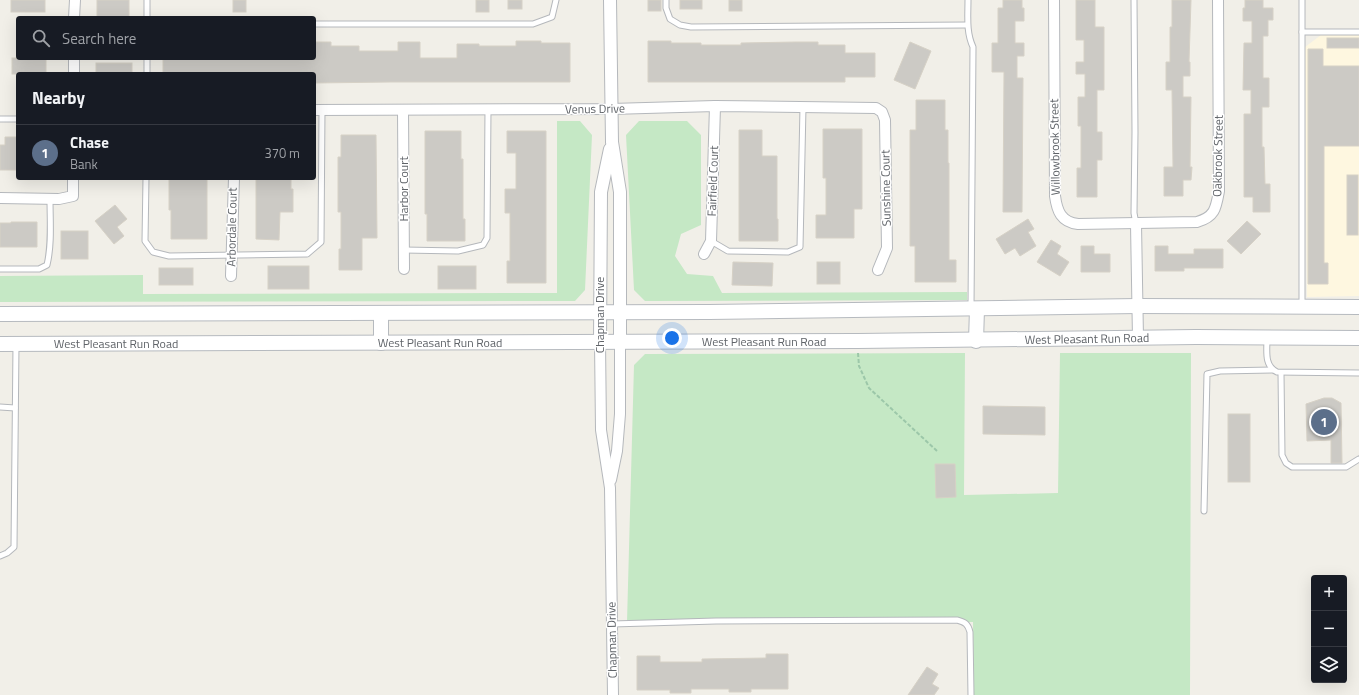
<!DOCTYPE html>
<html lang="en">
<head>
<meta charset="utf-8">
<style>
	:root { --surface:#171b24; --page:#20242c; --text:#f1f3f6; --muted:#9ea1a6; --line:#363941; --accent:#ea580c }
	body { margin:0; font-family:"Titillium Web",sans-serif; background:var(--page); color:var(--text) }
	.controls { position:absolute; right:12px; bottom:12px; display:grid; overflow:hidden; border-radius:4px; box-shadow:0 4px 16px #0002 }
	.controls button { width:36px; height:36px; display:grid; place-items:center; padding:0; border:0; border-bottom:1px solid var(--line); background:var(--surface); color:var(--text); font:20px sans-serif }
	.you { position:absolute; left:672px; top:338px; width:14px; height:14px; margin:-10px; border:3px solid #fff; border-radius:50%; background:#1a73e8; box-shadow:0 0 0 6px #1a73e833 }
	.badge { display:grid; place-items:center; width:26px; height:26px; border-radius:50%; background:var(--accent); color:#fff; font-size:13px; font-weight:700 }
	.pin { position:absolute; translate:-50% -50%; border:2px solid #fff; box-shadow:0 1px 4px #0006 }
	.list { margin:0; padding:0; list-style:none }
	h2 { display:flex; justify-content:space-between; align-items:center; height:52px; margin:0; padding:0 16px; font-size:17px }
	h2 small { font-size:13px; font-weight:400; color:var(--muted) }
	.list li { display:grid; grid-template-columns:26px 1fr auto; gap:12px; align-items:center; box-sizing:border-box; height:56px; padding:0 16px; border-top:1px solid var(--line) }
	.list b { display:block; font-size:15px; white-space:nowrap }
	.list p { margin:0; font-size:13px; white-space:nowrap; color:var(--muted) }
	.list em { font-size:13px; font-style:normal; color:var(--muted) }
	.icon { flex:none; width:22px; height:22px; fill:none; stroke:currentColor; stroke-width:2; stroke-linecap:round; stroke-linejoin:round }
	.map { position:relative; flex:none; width:1359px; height:695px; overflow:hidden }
	.search { position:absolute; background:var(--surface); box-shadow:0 4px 16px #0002; left:16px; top:16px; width:300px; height:44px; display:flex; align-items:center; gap:10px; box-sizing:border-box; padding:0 14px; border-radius:4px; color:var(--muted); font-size:15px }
	.panel { position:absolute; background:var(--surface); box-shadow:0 4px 16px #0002; left:16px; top:72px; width:300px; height:108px; border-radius:4px }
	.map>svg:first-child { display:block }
</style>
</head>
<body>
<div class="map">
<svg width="1359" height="695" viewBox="0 0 1359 695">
	<rect width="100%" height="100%" fill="#f1efe8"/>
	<polygon fill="#fef7e0" points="1325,32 1359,32 1359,296 1307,297 1305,47"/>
	<g fill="#c5e8c5">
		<polygon points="557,121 580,121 592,135 585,290 575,301 0,302 0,276 143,275 143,294 557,293"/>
		<polygon points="639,121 687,121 701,135 701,225 681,234 675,256 687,274 713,276 722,293 967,292 967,300 645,301 634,290 626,135"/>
		<polygon points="965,353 964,495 1058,493 1060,353 1191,353 1190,695 974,695 973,622 627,622 634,365 645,354"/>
	</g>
	<g fill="#cccac5" stroke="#d6d1c6">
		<rect x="11" y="0" width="34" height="12"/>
		<rect x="97" y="0" width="32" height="18"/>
		<rect x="233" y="0" width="13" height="12"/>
		<rect x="476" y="0" width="13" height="12"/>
		<rect x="508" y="0" width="14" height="9"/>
		<rect x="648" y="0" width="13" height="11"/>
		<rect x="680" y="0" width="22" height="9"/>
		<rect x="729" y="0" width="13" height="11"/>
		<polygon points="1003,0 1022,0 1022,8 1024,8 1024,21 1015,21 1015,43 1024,43 1024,56 1017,56 1017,78 1023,78 1022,212 1003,212 1004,72 992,72 992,43 998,43 998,8 1003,8"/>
		<polygon points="1076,0 1095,0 1095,27 1104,27 1104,90 1097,90 1097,132 1102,132 1102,160 1097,160 1097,197 1077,197 1077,168 1081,168 1081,126 1078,126 1078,97 1085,97 1085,74 1076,74 1076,62 1084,62 1084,40 1076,40"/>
		<polygon points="1172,0 1191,0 1189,62 1190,62 1190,76 1183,76 1183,97 1191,97 1190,167 1192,167 1191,180 1183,180 1183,196 1164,196 1164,167 1173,167 1172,90 1166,90 1166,62 1170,62 1170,27 1172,27"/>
		<polygon points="1245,0 1263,0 1263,8 1273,8 1273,20 1268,20 1268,36 1263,36 1263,78 1269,78 1269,107 1262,107 1262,147 1264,147 1265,184 1270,184 1270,212 1253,212 1253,197 1244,197 1244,114 1251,114 1251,90 1243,90 1244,43 1252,43 1252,21 1243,21 1243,8 1245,8"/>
		<rect x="1327" y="38" width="32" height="10"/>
		<polygon points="516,41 541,41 541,43 570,43 570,82 390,82 314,83 314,74 163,74 163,58 314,58 314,42 331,42 331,46 359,46 359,51 398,51 398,42 420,42 420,58 457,58 457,44 479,44 479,46 516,46"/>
		<polygon points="648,41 671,41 671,43 701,43 701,45 741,45 741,43 796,42 818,42 818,45 845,45 845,53 875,53 875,77 845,77 845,82 648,82"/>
		<polygon points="910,42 931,51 915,89 894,80"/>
		<polygon points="1308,49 1323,49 1323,66 1359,66 1359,146 1324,146 1324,263 1328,263 1328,284 1308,284"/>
		<rect x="12" y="58" width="34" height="16"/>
		<rect x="96" y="63" width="36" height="11"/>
		<polygon points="916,100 945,100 945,130 948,130 948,163 949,163 949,260 956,260 956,282 915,282 915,246 910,246 910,130 916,130"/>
		<polygon points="823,129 862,129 862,209 854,209 854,238 816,238 816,215 826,215 826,178 823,178"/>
		<polygon points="739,130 762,130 762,156 777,156 777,219 778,219 778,241 739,241"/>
		<polygon points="425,131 461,131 461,159 463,159 463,219 465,219 465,241 427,241 427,214 425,214"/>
		<polygon points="507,131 546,131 546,283 507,283 507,261 510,261 510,213 505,213 505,189 516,189 516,153 507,153"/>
		<polygon points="341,135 376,135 377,238 362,238 362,270 339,270 339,249 341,249 341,212 338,212 338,157 341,157"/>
		<polygon points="5,137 18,137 18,170 0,170 0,145 5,145"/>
		<rect x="1347" y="175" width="11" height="60"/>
		<polygon points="169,178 207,178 207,239 171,239 171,210 169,210"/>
		<polygon points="256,178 291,178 291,189 293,189 293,212 280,212 279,240 256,239"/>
		<polygon points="115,205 127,219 117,227 124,236 114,244 95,221"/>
		<polygon points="1028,219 1034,229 1028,232 1036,246 1020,256 1015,248 1005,254 996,239"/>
		<polygon points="1247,221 1261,234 1241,254 1227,241"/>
		<polygon points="11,222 37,222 37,247 0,247 0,223 11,223"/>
		<rect x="61" y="231" width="27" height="28"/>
		<polygon points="1051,240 1061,246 1057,254 1069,262 1060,276 1037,262"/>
		<polygon points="1081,246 1094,246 1094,254 1110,254 1110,272 1081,272"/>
		<polygon points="1155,246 1168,246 1168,254 1194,254 1194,249 1223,249 1223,268 1184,268 1184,271 1155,271"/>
		<polygon points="733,262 773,263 772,286 732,285"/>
		<rect x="817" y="262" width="23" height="22"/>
		<rect x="268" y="266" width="41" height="23"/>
		<rect x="438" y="266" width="38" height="23"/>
		<rect x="159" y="268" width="34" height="17"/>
		<polygon points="1324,398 1332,398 1341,403 1342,463 1331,463 1331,440 1307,441 1306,404"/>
		<polygon points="983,406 1045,407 1045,435 983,434"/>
		<rect x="1228" y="414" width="22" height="68"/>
		<polygon points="935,464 955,464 956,497 936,498"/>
		<polygon points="766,654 788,654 788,689 751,689 751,692 729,692 729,689 691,689 691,693 670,693 670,690 637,690 637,656 660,656 660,662 702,662 702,659 766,658"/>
		<polygon points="927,667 938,674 932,684 939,688 934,695 908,695"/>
	</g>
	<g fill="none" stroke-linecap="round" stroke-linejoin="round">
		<g stroke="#b5b8bc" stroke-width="7">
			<g id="service">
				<polyline points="147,0 147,18"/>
				<polyline points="666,0 666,8 670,19 680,25 691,27 967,25"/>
				<path d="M968,0C968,16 966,32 973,47L971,308"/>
				<polyline points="1134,0 1135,132 1134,213 1136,224"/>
				<polyline points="1302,0 1302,32"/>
				<polyline points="314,24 533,24 552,17 556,0"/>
				<polyline points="147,58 147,74"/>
				<polyline points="0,119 18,119"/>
				<polyline points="146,178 145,241 153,252 169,256 307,254 321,242 322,110"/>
				<polyline points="711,241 728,251 788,252 800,247 803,107"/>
				<polyline points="404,250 458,251 483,245 487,238 488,109"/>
				<path d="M0,269H39L47,265C52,244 50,221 50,199"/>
				<polyline points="1302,306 1302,32 1359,32"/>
				<path d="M1267,338C1267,351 1264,366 1277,372L1359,373"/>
				<polyline points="1281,373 1282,455 1286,463 1292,467 1346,467 1359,459"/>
				<polyline points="0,407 15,408"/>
				<polyline points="1204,511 1207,374 1220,371 1273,370"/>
				<polyline points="0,556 7,553 14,547 16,345"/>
				<path d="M612,624L716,621L957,620C965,622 968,624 970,632L971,695"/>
			</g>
		</g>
		<g stroke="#b5b8bc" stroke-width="12">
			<g id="minor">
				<path d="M1054,0L1055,196C1057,211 1061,222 1078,224L1197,222C1215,217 1216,208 1219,191L1218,0"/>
				<polyline points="74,18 75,0"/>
				<polyline points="74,74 74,58"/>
				<polyline points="314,110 611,109 715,106 876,108 882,112 885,120 887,248 878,270"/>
				<polyline points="403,110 404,269"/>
				<polyline points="0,198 59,199 73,196 73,178"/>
				<polyline points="1136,224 1138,338"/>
				<polyline points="704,254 711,241 715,106"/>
				<polyline points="231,276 234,178"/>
				<polyline points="600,342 601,430 610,488 613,695"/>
				<polyline points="611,480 617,451 620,414 620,342"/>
			</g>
		</g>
		<g stroke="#b5b8bc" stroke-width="14">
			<g id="tertiary">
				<polyline points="610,0 612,142 620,192 620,342"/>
				<polyline points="600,342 601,192 610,149"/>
			</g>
		</g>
		<g stroke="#b6babf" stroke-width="16">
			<g id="secondary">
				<polyline points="381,313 381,343"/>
				<polyline points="0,314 709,312 1138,306 1359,307"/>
				<polyline points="976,341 977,309"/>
				<polyline points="0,344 858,341 1196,337 1359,338"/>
			</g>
		</g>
		<polyline stroke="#9cc7a9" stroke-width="2" stroke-dasharray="4 2" stroke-linecap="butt" points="858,353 859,366 869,388 937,451"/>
		<use href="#service" stroke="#fff" stroke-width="5"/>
		<use href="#minor" stroke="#fff" stroke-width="10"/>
		<use href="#tertiary" stroke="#fff" stroke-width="12"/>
		<use href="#secondary" stroke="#fff" stroke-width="14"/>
	</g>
	<g text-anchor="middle" stroke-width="3" stroke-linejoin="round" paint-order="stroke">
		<g font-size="12" fill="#5f6368" stroke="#fff">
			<text transform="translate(595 109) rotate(-1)" y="4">Venus Drive</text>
			<text transform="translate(1055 147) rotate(-91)" y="4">Willowbrook Street</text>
			<text transform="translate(1218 156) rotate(-89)" y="4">Oakbrook Street</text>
			<text transform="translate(713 181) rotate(-88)" y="4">Fairfield Court</text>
			<text transform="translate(886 188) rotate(-91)" y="4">Sunshine Court</text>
			<text transform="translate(404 189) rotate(-90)" y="4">Harbor Court</text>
			<text transform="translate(232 227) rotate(-89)" y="4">Arbordale Court</text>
			<text transform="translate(600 315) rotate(-90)" y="4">Chapman Drive</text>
			<text transform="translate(1087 339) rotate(-1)" y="4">West Pleasant Run Road</text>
			<text x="764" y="346">West Pleasant Run Road</text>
			<text x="440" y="347">West Pleasant Run Road</text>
			<text x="116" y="348">West Pleasant Run Road</text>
			<text transform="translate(612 640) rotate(-91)" y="4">Chapman Drive</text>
		</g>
	</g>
</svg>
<div class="controls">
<button>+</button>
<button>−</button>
<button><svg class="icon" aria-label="layers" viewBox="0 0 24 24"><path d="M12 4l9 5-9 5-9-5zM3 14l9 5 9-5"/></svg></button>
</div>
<div class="you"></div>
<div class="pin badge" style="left:1324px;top:422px;background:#5c6f8a">1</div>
<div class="search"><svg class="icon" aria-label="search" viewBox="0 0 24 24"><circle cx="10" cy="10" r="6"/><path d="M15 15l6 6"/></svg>Search here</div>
<section class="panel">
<h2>Nearby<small></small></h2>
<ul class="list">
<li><span class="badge" style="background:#5c6f8a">1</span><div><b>Chase</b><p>Bank</p></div><em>370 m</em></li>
</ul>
</section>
</div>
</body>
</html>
